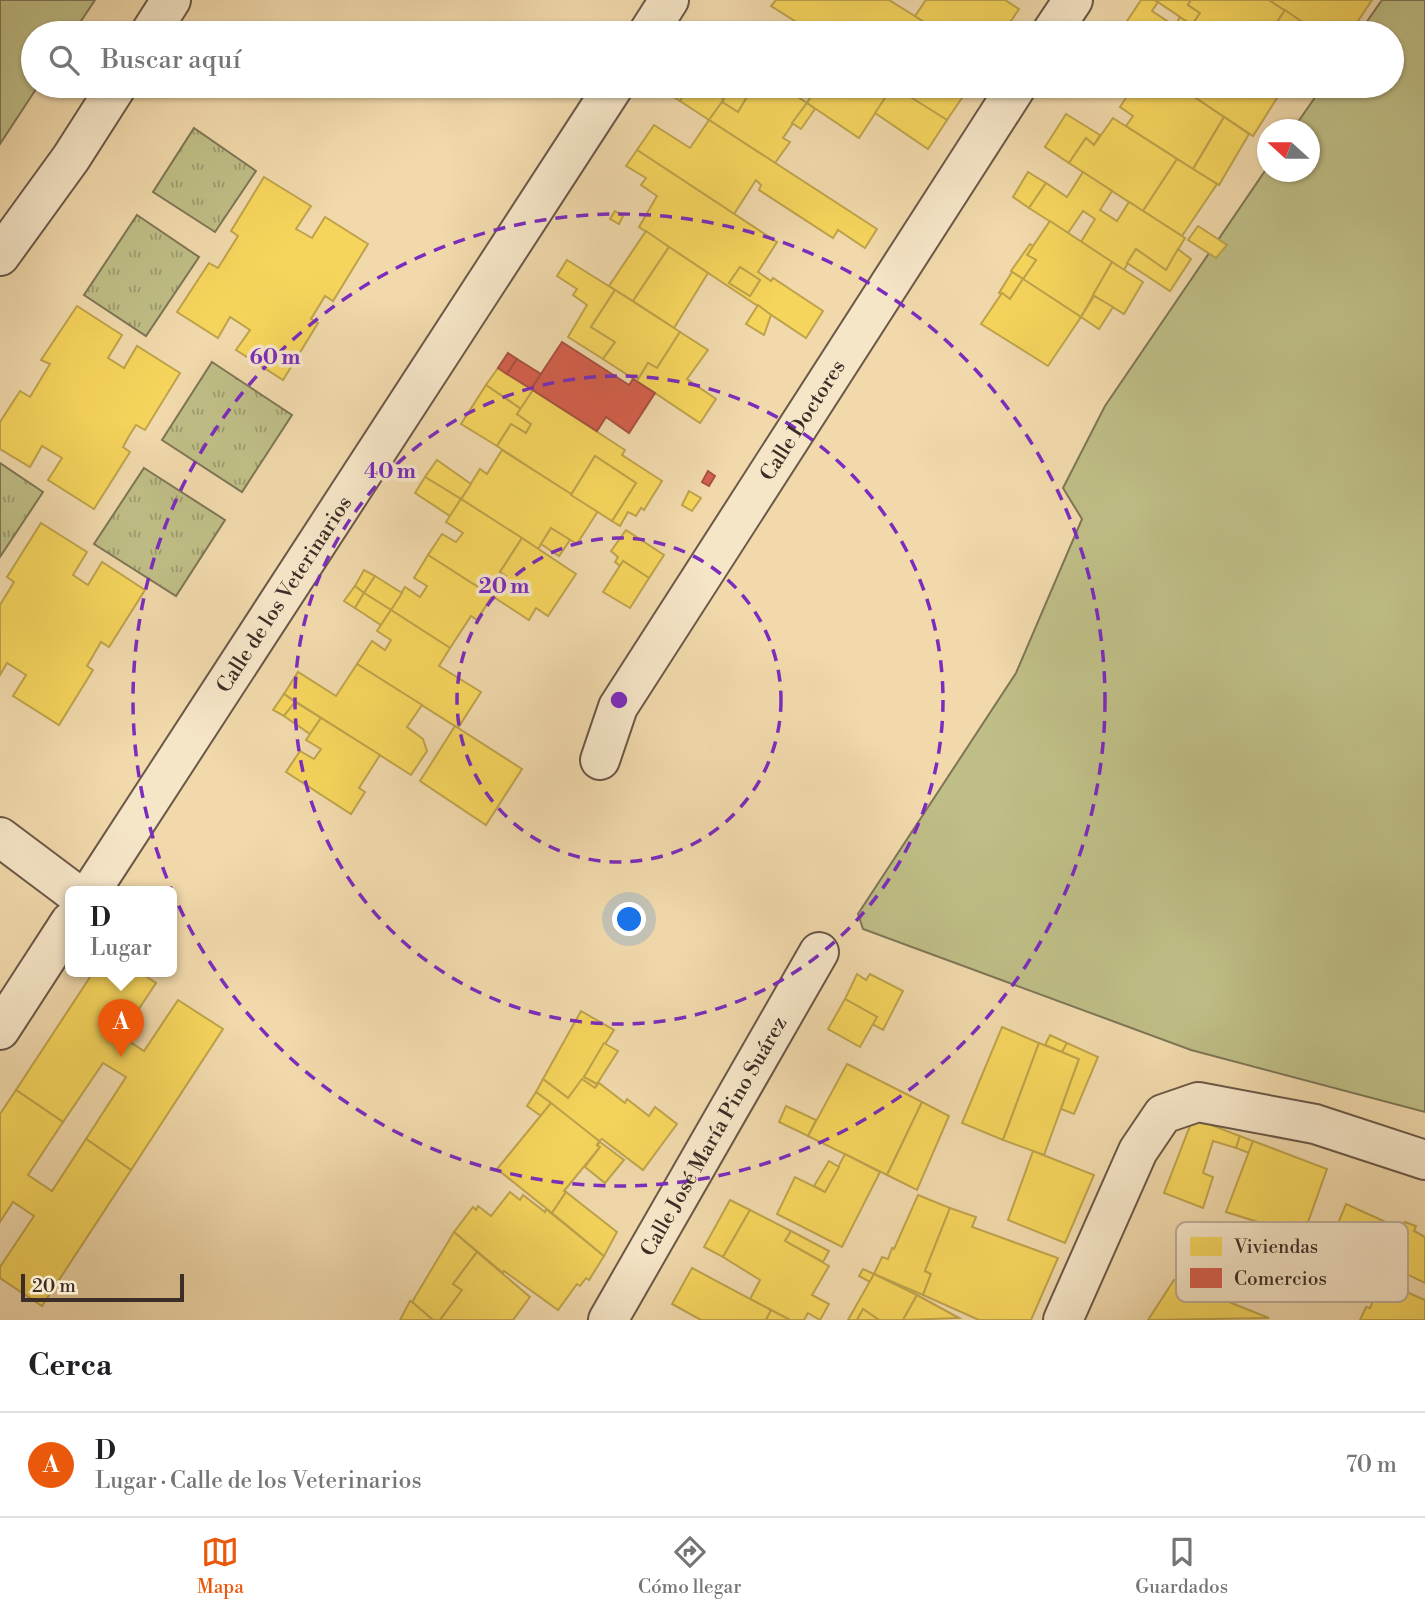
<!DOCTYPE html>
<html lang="es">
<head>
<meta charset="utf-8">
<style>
	:root { --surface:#fff; --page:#f2f2f2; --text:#202124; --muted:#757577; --line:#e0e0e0; --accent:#ea580c }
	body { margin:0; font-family:"Libre Bodoni",serif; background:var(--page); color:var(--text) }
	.compass { position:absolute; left:1257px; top:119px; width:63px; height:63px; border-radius:50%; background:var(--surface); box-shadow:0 2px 5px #0004; rotate:291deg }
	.scale { position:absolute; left:21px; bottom:18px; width:163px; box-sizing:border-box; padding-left:7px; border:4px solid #3d2d27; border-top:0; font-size:19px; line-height:24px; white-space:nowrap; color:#3d2d27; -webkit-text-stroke:5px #f6e6c8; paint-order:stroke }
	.you { position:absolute; left:630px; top:920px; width:24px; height:24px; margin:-18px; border:5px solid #fff; border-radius:50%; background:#1a73e8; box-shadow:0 0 0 10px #1a73e833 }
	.badge { display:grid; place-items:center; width:46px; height:46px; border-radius:50%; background:var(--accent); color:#fff; font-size:23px; font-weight:700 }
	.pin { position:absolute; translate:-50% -58px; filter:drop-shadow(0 2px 4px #0008) }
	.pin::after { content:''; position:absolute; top:37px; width:24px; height:21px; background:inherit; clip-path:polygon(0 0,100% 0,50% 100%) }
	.popup { position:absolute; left:65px; top:886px; width:112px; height:91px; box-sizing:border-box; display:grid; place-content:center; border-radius:10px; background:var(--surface); filter:drop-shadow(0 2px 5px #0005); font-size:23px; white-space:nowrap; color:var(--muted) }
	.popup b { font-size:26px; color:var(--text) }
	.popup::after { content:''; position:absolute; left:50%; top:100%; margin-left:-14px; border:14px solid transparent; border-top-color:var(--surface) }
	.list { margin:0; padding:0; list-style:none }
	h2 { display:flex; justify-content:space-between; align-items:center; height:91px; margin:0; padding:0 28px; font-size:30px }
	h2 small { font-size:23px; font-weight:400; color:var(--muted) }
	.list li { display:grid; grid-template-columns:46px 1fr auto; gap:21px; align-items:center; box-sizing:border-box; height:105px; padding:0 28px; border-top:2px solid var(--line) }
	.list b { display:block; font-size:26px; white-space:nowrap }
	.list p { margin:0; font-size:23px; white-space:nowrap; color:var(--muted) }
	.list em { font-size:23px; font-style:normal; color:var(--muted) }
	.icon { flex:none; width:38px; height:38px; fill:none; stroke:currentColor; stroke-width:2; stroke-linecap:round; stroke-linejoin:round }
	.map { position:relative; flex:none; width:1425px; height:1320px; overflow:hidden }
	.search { position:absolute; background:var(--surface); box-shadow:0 2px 5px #0004; left:21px; right:21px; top:21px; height:77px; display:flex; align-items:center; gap:18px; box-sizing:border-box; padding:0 24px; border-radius:38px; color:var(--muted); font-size:26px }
	.sheet { height:196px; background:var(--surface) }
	nav { display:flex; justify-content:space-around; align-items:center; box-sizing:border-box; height:98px; border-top:2px solid var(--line); background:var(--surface); font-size:19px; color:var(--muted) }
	nav a { display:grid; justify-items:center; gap:4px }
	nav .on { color:var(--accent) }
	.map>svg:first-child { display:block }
</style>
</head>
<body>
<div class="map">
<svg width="1425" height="1320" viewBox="0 0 1425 1320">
	<defs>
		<pattern id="park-tufts" width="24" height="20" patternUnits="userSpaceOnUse" patternTransform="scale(1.75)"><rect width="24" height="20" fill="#bfbe86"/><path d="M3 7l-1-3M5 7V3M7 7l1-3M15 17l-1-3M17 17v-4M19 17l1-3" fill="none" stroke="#9c9b6e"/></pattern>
	</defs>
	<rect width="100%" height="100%" fill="#f1d9ab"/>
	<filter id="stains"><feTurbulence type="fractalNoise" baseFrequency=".00286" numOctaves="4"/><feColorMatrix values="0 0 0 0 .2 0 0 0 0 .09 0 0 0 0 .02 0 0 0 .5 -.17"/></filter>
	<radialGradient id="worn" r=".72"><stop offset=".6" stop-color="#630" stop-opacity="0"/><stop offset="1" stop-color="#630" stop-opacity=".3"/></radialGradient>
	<g fill="#bfbe86" stroke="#7e7656" stroke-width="2">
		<polygon points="0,0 95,0 73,33 33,33 33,86 38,86 0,144"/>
		<polygon points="1382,0 1425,0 1425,1112 1191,1050 863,929 858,914 1016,673 1082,519 1063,488 1105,406 1267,168 1268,172 1310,172 1310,130 1293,129 1323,86 1392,86 1392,33 1359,33"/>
	</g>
	<g fill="url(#park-tufts)" stroke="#7e7656" stroke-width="2">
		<polygon points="194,128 256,171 215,232 153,192"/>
		<polygon points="137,215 199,257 146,336 84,295"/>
		<polygon points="212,362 292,415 242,492 162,440"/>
		<polygon points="0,463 43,492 0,557"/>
		<polygon points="144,468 225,520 176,596 94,544"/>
	</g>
	<g fill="#f6d55c" stroke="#bea34c" stroke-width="2" fill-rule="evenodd">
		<polygon points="776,0 889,0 929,25 923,33 814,33 771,6"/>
		<polygon points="926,0 1005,0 1019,9 1003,33 941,33 915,16"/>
		<polygon points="1141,0 1155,0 1158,2 1152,11 1175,26 1180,17 1192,25 1187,33 1179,33 1173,29 1170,33 1119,33"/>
		<polygon points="1155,0 1191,0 1188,5 1200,13 1192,25"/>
		<polygon points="1191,0 1269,0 1285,10 1270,33 1204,33 1192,25 1200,13 1188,5"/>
		<polygon points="1269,0 1372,0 1350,33 1319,33"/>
		<polygon points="1285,10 1312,29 1309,33 1270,33"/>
		<polygon points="929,25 941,33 923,33"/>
		<polygon points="1192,25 1204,33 1187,33"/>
		<polygon points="679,86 690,86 680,101 672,96"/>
		<polygon points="690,86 704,86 724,99 709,120 680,101"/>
		<polygon points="724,86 730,86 747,97 738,112 722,102 724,99 718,95"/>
		<polygon points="730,86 781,86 807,103 783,138 790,142 775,163 709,120 722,102 738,112 747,97"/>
		<polygon points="817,86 893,86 859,138 807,103"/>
		<polygon points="891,86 970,86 947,120"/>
		<polygon points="893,86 947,120 928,149 875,113"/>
		<polygon points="1130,86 1152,86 1146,95 1133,87 1131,91 1128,88"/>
		<polygon points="1152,86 1178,86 1224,117 1193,169 1126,126 1133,116 1120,107 1133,87 1146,95"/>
		<polygon points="1178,86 1283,86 1284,87 1253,136"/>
		<polygon points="807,103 815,109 801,129 792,123"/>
		<polygon points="1066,114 1100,135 1094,145 1086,138 1069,163 1045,147"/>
		<polygon points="1224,117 1249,134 1219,185 1193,169"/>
		<polygon points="1113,118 1177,159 1143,211 1069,163 1086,138 1094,145"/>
		<polygon points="709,120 877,229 865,248 838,230 833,238 759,190 761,185 756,180 734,214 637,150 654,125 690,148"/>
		<path d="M637,150L777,242L758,272L771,281L773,278L823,311L806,338L639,227L657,196L641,185L646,178L626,166ZM740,267L760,280L750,296L729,283Z"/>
		<polygon points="1177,159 1217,184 1182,236 1143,211"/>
		<polygon points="1028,172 1046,183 1029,208 1013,197"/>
		<polygon points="1083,172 1112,191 1100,210 1117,221 1129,202 1185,238 1166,270 1136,249 1124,270 1081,242 1095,219 1083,211 1068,233 1029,208 1046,183 1067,197"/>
		<polygon points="264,177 311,206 296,229 312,238 325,217 368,244 333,301 325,296 311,319 318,323 283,380 236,350 250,330 230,317 218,338 177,312 209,263 218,268 238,236 231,231"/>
		<polygon points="615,211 623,216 619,224 610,219"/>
		<polygon points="1050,221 1112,262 1081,317 1023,279 1036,260 1027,255"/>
		<polygon points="1198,226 1227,245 1216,258 1188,240"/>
		<polygon points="646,231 669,247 633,301 609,286"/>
		<polygon points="1030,244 1033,246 1027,255 1036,260 1023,279 1011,271"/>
		<polygon points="669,247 708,273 674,328 633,301"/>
		<polygon points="1136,249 1166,270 1178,249 1191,259 1170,291 1127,263"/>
		<polygon points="567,260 615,290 591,327 615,342 603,359 568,337 587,305 573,295 577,289 557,276"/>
		<polygon points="1112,262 1143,282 1124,314 1093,295"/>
		<polygon points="740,267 760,280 750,296 729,283"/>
		<polygon points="1012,272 1023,279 1010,299 999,293"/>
		<polygon points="1023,279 1081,317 1048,366 981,324 1002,293 1010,299"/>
		<polygon points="615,290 680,332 657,368 648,363 637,381 603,359 615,342 591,327"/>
		<polygon points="1094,296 1113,307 1099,329 1081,317"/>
		<polygon points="758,305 771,315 764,335 746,324"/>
		<polygon points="77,306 122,335 108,358 124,368 137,346 180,373 145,430 136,425 129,436 123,447 130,452 94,509 48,480 62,458 42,446 30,467 0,449 0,422 20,391 30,397 50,364 41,360"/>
		<polygon points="680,332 708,350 687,379 716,399 700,423 637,381 648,363 657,368"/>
		<polygon points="498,368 533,390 521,409 486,385"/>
		<polygon points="486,385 521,409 517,414 531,424 526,433 511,424 497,446 461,424"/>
		<polygon points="533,390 625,450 622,455 662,481 644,510 641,508 636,516 628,512 620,526 612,521 636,483 595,456 571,495 497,446 511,424 526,433 531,424 517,414"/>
		<polygon points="502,450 598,511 577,544 551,528 538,549 461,499 480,469 487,474"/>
		<polygon points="595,456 636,483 612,521 571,495"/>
		<polygon points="437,460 471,484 461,499 425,477"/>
		<polygon points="425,477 461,499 450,516 415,493"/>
		<polygon points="689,491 701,498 692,511 682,505"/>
		<polygon points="461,499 522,538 500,572 506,576 492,596 428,555 442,534 456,542 463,533 446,522"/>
		<polygon points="41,523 87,552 73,575 88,585 102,562 145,590 109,647 101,642 87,666 93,670 59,725 13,696 26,675 7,663 0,675 0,605 14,582 7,577"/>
		<polygon points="551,528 570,540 559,556 541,544"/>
		<polygon points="626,530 664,555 649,578 623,561 620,566 615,562 618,557 611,551"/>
		<polygon points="522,538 576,574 548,616 536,608 529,620 492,596 506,576 500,572"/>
		<polygon points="428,555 492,596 477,620 471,616 450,648 391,610 405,587 420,597 427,586 414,578"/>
		<polygon points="623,561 649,578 630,608 603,592"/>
		<polygon points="364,570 375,576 364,593 355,586"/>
		<polygon points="375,576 402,593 391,610 364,593"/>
		<polygon points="355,586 364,593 355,608 344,601"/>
		<polygon points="364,593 391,610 381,625 355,608"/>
		<polygon points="391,610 450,648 439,666 481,692 458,728 357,664 372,641 385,650 391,640 377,631"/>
		<polygon points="357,664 422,705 407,727 423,739 427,751 411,775 284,694 298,672 336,696"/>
		<polygon points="284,694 295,702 284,716 273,710"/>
		<polygon points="295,702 321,718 310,734 284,716"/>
		<polygon points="321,718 380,755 359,788 365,792 351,814 286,772 300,751 314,759 321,749 306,740"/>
		<polygon points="455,726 522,769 486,825 420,781"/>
		<polygon points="94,971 138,971 156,983 121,1036 144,1051 178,1000 223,1029 131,1170 86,1139 126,1077 103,1063 63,1122 16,1090"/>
		<polygon points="857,974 866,980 870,974 903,991 883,1030 872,1024 877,1017 845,999"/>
		<polygon points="845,999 877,1017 860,1047 828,1029"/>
		<polygon points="581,1011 614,1030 584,1077 597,1084 595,1088 582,1079 568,1098 543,1079"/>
		<polygon points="1002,1027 1039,1043 1003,1140 962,1123"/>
		<polygon points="1050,1035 1067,1043 1062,1052 1045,1045"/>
		<polygon points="604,1043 618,1051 597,1084 584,1077"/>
		<polygon points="1039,1043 1079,1059 1044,1155 1003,1140"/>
		<polygon points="1067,1043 1098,1057 1074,1114 1061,1109 1079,1059 1062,1052"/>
		<polygon points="847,1064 922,1102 887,1175 808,1136"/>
		<polygon points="543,1079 568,1098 582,1079 595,1088 599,1083 625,1103 627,1099 649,1116 655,1107 677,1124 643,1170 602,1139 599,1141 536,1092"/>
		<polygon points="16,1090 63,1122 28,1175 52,1191 86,1139 131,1170 42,1306 0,1278 0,1267 34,1216 13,1202 0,1222 0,1114"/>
		<polygon points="536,1092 551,1103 541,1116 527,1106"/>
		<polygon points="922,1102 949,1116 917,1190 887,1175"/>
		<polygon points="551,1103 599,1141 597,1145 600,1147 564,1191 566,1192 552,1213 497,1169"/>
		<polygon points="786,1106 816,1120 808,1136 779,1122"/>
		<polygon points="1193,1118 1240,1136 1236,1148 1213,1141 1203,1173 1213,1177 1203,1208 1164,1193"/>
		<polygon points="1240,1136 1253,1141 1249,1153 1236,1148"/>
		<polygon points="1253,1141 1327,1169 1303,1236 1226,1212"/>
		<polygon points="600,1142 624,1160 605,1183 585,1167 600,1147 597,1145"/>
		<polygon points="1033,1151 1094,1175 1065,1243 1008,1220"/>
		<polygon points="845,1154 880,1172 842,1247 777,1214 795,1177 825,1192"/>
		<polygon points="829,1161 839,1167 825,1192 814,1186"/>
		<polygon points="510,1192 520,1200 523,1195 545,1212 546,1209 604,1256 589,1280 586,1278 580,1286 577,1284 558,1310 504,1271 503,1273 454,1232 473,1207 476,1210 478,1206 491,1216"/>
		<polygon points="566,1192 617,1232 604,1256 552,1213"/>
		<polygon points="918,1195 950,1208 925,1271 931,1274 923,1295 874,1274 882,1257 888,1259 892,1248 894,1249"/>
		<polygon points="730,1200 750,1210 723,1257 704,1247"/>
		<polygon points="1346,1204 1401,1229 1405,1222 1416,1226 1414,1231 1425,1237 1425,1283 1392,1267 1394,1264 1332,1238"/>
		<polygon points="950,1208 976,1217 972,1227 1058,1258 1031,1320 979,1320 923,1295 931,1274 925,1271"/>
		<polygon points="750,1210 791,1231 785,1241 829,1266 812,1295 829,1304 820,1320 808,1313 804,1320 790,1320 750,1299 760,1280 723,1257"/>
		<polygon points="791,1231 829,1251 823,1262 785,1241"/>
		<polygon points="454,1232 477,1252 453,1284 462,1290 440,1320 433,1320 412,1302"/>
		<polygon points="477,1252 530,1297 513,1320 440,1320 462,1290 453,1284"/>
		<polygon points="692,1268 771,1310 766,1320 701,1320 672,1304"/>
		<polygon points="863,1269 874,1274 870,1282 859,1276"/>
		<polygon points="874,1274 917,1295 903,1320 879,1320 863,1309 857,1320 848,1320"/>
		<polygon points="1174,1280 1269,1318 1148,1320"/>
		<polygon points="1382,1281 1425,1300 1425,1320 1360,1320 1366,1307 1370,1308"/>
		<polygon points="917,1295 959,1318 903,1320"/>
		<polygon points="410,1301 412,1302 433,1320 400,1320"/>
		<polygon points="863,1309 879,1320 857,1320"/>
		<polygon points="771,1310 790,1320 766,1320"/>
	</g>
	<g fill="#d6604d" stroke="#a85142" stroke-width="2">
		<polygon points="562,342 629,385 633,379 655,393 629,433 606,417 597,431 531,389"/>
		<polygon points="508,353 517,359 507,374 498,368"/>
		<polygon points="517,359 541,374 531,389 507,374"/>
		<polygon points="708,471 715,476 709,486 702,482"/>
	</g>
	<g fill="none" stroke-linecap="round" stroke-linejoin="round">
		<g stroke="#6a5848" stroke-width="42">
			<g id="street">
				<polyline points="150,33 171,0"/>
				<polyline points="648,33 669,0"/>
				<polyline points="1051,33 1073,0"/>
				<polyline points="0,256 71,158 117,86"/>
				<path id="s1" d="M600,760L618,707L1017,86"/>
				<polyline points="0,837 72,891"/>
				<path id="s2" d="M91,891L614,86"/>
				<polyline points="0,1030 70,922"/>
				<path id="s3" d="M608,1320L819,952"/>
				<polyline points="1063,1320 1138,1151 1163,1114 1198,1102 1315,1124 1425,1160"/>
			</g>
		</g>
		<use href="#street" stroke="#f6e6c8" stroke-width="38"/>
	</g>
	<g fill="none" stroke="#7b2cbf" stroke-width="3.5" stroke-dasharray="12 9">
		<circle cx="619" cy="700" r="162"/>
		<circle cx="619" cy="700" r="324"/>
		<circle cx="619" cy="700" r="486"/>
	</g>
	<g text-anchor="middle" stroke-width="7" stroke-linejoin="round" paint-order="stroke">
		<g font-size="21" fill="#3d2d27" stroke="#f6e6c8">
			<text dy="7" stroke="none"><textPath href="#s1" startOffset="397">Calle Doctores</textPath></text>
			<text dy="7" stroke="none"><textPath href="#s2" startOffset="354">Calle de los Veterinarios</textPath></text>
			<text dy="7" stroke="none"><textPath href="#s3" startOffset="212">Calle José María Pino Suárez</textPath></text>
		</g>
	</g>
	<rect x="1176" y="1222" width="232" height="80" rx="10" fill="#f6e6c8" stroke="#beae98" stroke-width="2"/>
	<rect x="1190" y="1237" width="32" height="19" fill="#f6d55c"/>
	<rect x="1190" y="1268" width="32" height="20" fill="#d6604d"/>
	<g font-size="19" fill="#3d2d27">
		<text x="1234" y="1253">Viviendas</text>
		<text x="1234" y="1285">Comercios</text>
	</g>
	<circle cx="619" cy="700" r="10" fill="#7b2cbf" stroke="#f6e6c8" stroke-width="3.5"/>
	<g font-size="21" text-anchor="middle" font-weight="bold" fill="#7b2cbf" stroke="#f6e6c8" stroke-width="7" stroke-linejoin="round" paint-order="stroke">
		<text x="275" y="364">60 m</text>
		<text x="390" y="478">40 m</text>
		<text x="504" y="593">20 m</text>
	</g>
	<rect width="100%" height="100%" filter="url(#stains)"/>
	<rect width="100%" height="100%" fill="url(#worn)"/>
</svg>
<svg class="compass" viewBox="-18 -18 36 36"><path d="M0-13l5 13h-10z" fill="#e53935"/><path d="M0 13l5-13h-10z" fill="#757577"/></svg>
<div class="scale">20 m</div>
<div class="you"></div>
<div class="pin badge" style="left:121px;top:1057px">A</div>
<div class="popup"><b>D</b>Lugar</div>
<div class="search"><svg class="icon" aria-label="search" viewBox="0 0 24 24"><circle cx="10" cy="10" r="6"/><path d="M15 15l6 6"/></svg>Buscar aquí</div>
</div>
<section class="sheet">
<h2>Cerca<small></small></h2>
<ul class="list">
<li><span class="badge">A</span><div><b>D</b><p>Lugar · Calle de los Veterinarios</p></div><em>70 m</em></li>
</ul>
</section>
<nav>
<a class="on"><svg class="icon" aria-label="map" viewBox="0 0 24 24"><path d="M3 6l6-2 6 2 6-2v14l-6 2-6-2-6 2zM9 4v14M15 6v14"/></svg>Mapa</a>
<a><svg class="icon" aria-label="directions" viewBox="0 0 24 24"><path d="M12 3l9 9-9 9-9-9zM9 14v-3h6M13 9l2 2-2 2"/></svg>Cómo llegar</a>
<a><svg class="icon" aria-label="saved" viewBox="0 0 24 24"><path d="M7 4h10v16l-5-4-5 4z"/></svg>Guardados</a>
</nav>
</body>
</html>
